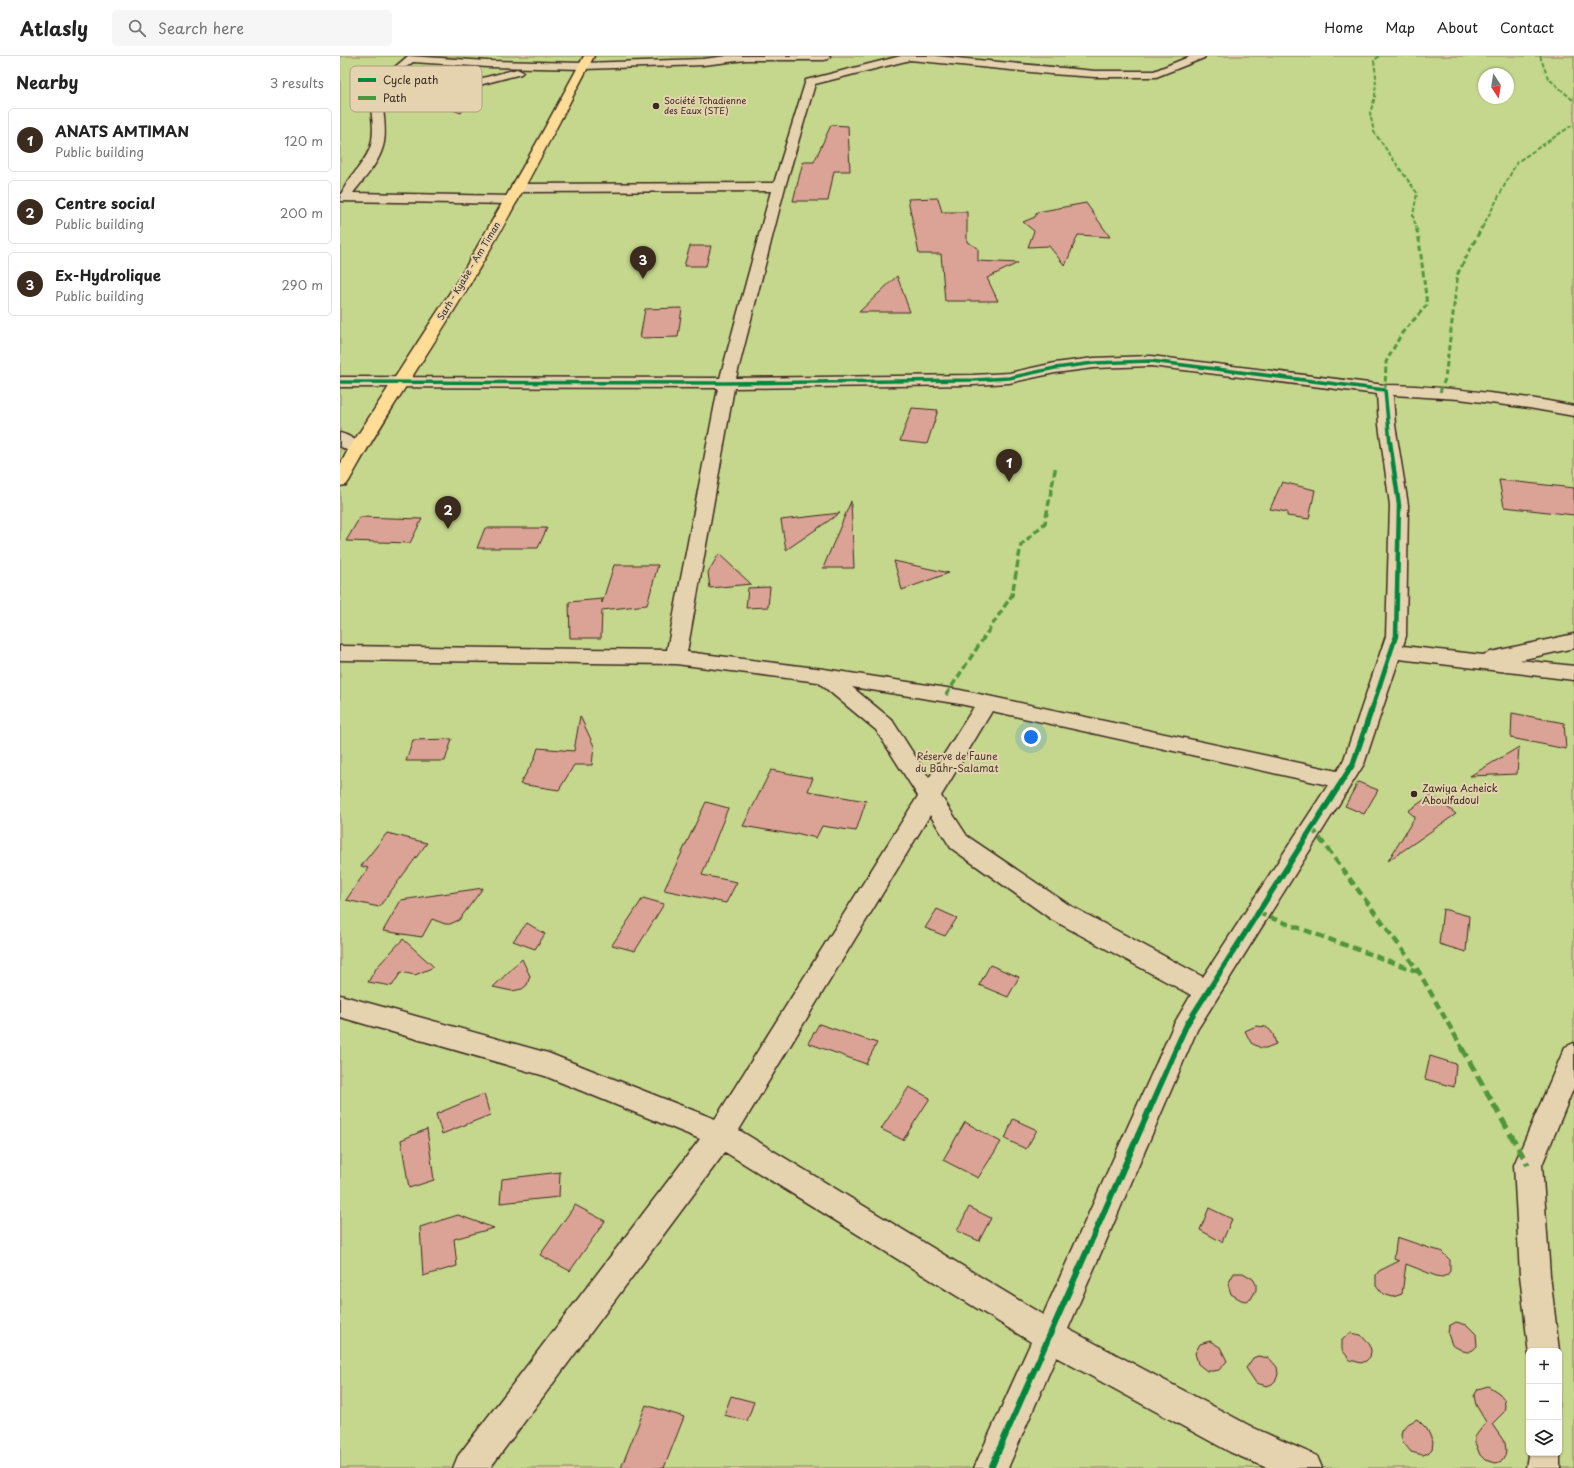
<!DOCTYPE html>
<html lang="en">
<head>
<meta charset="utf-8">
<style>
	:root { --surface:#fff; --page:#f6f6f6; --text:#222; --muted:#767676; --line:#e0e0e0; --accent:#3b2a1e }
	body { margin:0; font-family:"Playpen Sans",sans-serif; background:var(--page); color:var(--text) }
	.controls { position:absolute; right:12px; bottom:12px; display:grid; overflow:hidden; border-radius:6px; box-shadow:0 1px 3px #0004 }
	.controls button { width:36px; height:36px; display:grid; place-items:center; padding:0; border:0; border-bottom:1px solid var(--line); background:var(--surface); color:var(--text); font:20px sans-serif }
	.compass { position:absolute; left:1138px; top:12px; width:36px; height:36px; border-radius:50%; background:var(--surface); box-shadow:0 1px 3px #0004; rotate:168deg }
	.you { position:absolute; left:691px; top:681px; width:14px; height:14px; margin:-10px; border:3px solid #fff; border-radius:50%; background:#1a73e8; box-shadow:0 0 0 6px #1a73e833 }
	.badge { display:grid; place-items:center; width:26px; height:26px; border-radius:50%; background:var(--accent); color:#fff; font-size:13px; font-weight:700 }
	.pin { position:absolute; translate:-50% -33px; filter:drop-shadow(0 1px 2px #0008) }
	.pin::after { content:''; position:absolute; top:21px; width:14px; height:12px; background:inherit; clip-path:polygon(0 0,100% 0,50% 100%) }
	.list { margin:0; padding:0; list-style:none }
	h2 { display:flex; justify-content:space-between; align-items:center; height:52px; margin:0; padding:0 16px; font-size:17px }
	h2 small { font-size:13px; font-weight:400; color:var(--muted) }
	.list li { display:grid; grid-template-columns:26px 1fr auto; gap:12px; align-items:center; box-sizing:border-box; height:64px; margin:0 8px 8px; padding:0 8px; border:1px solid var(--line); border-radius:6px }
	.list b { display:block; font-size:15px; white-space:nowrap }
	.list p { margin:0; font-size:13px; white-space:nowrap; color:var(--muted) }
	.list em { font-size:13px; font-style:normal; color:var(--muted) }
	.icon { flex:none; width:22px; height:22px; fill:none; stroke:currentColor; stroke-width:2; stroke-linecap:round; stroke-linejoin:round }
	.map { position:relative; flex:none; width:1234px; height:1412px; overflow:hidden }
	header { display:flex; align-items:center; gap:24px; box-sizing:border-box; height:56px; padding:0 20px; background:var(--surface); border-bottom:1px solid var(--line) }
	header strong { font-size:19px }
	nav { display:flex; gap:22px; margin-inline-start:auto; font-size:14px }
	.search { width:280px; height:36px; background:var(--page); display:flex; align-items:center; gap:10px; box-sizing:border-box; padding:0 14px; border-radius:6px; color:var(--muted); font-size:15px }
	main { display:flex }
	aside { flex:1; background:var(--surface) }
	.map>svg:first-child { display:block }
</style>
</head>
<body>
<header>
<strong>Atlasly</strong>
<div class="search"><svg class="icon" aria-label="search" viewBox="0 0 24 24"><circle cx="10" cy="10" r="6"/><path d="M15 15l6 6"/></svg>Search here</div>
<nav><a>Home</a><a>Map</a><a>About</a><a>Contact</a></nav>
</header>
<main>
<aside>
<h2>Nearby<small>3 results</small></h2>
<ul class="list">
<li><span class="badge">1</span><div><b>ANATS AMTIMAN</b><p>Public building</p></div><em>120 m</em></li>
<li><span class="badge">2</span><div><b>Centre social</b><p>Public building</p></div><em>200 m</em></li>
<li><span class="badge">3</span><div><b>Ex-Hydrolique</b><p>Public building</p></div><em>290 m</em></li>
</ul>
</aside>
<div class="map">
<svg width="1234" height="1412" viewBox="0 0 1234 1412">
	<rect width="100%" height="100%" fill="#e3c9ab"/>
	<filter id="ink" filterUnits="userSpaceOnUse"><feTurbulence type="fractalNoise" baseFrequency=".025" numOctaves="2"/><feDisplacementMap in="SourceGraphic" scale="8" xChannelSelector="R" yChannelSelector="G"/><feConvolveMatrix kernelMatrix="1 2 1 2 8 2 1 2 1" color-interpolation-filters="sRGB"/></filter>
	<g filter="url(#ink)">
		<path fill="#c4d78c" stroke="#808055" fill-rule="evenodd" d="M0,0H1234V1412H0ZM1144,18H1168V42H1144ZM1189,1295H1219V1397H1189Z"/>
		<g fill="#dba396" stroke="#3b2a1e">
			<polygon points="137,32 121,57 89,45 106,42"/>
			<polygon points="491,69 508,70 510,115 494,115 488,145 453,145 463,106 474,106"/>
			<polygon points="598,142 602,156 627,156 627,186 638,192 638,205 678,207 647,222 658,245 605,245 601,198 579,198 568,143"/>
			<polygon points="746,147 770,181 738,179 725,210 709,190 688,191 694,175 683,166 695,161 697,156"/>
			<polygon points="350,190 371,190 366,210 344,210"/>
			<polygon points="557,220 570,256 519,256"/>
			<polygon points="342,252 338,281 300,282 305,253"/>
			<polygon points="572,352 598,354 587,388 560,385"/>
			<polygon points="1159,424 1234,432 1234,459 1164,451"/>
			<polygon points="942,426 975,434 969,463 947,460 947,456 930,453"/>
			<polygon points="511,445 514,512 483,512"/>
			<polygon points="500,457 446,494 441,464"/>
			<polygon points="20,461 82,463 70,487 6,485"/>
			<polygon points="145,472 207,472 198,492 137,492"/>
			<polygon points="379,498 411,528 370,532 368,516"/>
			<polygon points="554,505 609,517 562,534"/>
			<polygon points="274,509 318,509 307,549 262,554 261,582 230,582 229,546 262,543 262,547"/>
			<polygon points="430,531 428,551 406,552 408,532"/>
			<polygon points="1172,657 1224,667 1226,693 1171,682"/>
			<polygon points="240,660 254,690 252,709 234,709 219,734 180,728 194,704 198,692 234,695"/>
			<polygon points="112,683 105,705 66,705 73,684"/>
			<polygon points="1179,691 1177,718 1130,720"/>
			<polygon points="431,714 473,722 468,735 526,745 516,775 482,770 476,782 456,777 456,779 403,770"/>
			<polygon points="1018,726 1038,734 1024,758 1005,750"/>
			<polygon points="1091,739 1116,758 1048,805 1075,761 1068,755"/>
			<polygon points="366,746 388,752 362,819 397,826 386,847 324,834"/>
			<polygon points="47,777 87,787 39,851 6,844 28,812 21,810"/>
			<polygon points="143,832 119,864 110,868 105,868 92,863 82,881 43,875 61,844"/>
			<polygon points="303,842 324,848 295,895 272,889"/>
			<polygon points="597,853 617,862 605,880 585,872"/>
			<polygon points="1103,853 1129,860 1126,896 1099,888"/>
			<polygon points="187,867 205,878 195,893 173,885"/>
			<polygon points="63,883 94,911 75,919 61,916 52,930 28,926 37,911"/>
			<polygon points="182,903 190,920 187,929 182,933 172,935 153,931"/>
			<polygon points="650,909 679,921 668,941 639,929"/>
			<polygon points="479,968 537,987 526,1008 468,987"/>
			<polygon points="916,970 926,971 930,974 933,978 936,988 926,992 921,992 911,987 905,975"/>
			<polygon points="1090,1000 1116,1008 1114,1031 1085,1023"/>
			<polygon points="569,1031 590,1042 563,1084 541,1073"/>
			<polygon points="144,1038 150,1059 102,1078 96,1058"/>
			<polygon points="673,1063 697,1074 686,1093 665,1083"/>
			<polygon points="625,1066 661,1086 638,1122 603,1104"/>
			<polygon points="87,1073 94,1124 69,1132 61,1084"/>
			<polygon points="220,1116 219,1141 160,1147 162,1123"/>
			<polygon points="235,1149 265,1165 230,1215 200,1199"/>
			<polygon points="629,1151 651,1162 639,1185 617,1175"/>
			<polygon points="869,1152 892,1163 882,1186 860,1174"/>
			<polygon points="118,1159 154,1172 114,1183 117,1210 83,1220 80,1171"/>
			<polygon points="1057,1181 1092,1193 1101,1195 1110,1204 1110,1215 1107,1219 1102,1221 1096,1220 1066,1208 1062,1238 1053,1241 1043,1238 1036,1229 1036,1219 1039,1215 1059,1205 1054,1203"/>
			<polygon points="894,1217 903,1217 913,1223 916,1228 916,1234 911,1243 906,1245 901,1244 891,1238 888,1228"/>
			<polygon points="1116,1266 1127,1269 1136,1278 1137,1290 1133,1294 1128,1296 1123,1295 1112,1289 1108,1278 1109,1270"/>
			<polygon points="1010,1277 1021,1279 1030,1289 1031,1295 1030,1301 1026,1305 1021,1307 1010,1304 1002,1294 1002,1284"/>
			<polygon points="870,1285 880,1291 887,1305 879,1314 873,1315 867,1315 858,1308 855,1297 860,1288"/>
			<polygon points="918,1300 929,1302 937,1311 938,1318 936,1324 932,1328 927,1330 916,1327 906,1312 913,1302"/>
			<polygon points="1148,1330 1159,1337 1164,1343 1165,1350 1164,1356 1152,1368 1165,1387 1166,1394 1165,1400 1162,1405 1156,1407 1145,1404 1140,1399 1135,1387 1135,1381 1146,1366 1136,1349 1134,1340 1138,1333"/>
			<polygon points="391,1340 414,1346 407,1365 384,1359"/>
			<polygon points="306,1349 344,1361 324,1412 281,1412"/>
			<polygon points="1077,1363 1087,1373 1093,1386 1092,1393 1088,1397 1083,1399 1071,1396 1063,1386 1061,1379 1062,1374 1066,1369"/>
		</g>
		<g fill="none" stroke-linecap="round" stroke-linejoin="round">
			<g stroke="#3b2a1e" stroke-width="3">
				<g id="street">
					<path d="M68,0L148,5L244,7L363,3L387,0H490L488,3L484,4H406L363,9L244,13L148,11L73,6C60,15 50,27 41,39L42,45L104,35L135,24L177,13L183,16L181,18L143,28L106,41L43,51C44,63 46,75 44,86C41,105 24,123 13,137L171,140L176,141L178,144L176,147L171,148L0,145C0,130 24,109 30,92C36,75 31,55 29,39L48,17Z"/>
					<path d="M561,0H595L755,15H814L851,0H865L864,2L816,21H755L711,18L570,4L475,28L445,131L396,322L633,319L669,317L715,307L754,302L811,300L1045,329C1080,329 1114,333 1149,337C1178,340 1206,344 1234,350V360L1189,352L1119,343L1053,339L1055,369L1068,449L1066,580L1063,590L1143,599L1151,596L1234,578V592L1180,604L1234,610V624L1059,603L1024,708L857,974L728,1273L914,1372L977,1400L982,1412H927L890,1396L716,1301L668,1412H634L691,1286L385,1096L150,1412H113L118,1400L360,1083L205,1020L0,961V939L208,997L375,1063L578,740L536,674L478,626L336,608L0,604V590L327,594L378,332L0,331V321L380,322L431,135L177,136L172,135L171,132L172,129L177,128L434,127L466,24ZM811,310L1037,338L1039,369L1050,449L1046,580L1003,706L997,715L620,634L484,613L347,596L394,332L633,329L669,327L715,317L754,312ZM512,631L620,648L634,651L589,722L552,664ZM652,655L988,729L863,921L729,849L627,780L601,740ZM590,759L611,792L711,863L851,939L834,968L703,1259L399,1074Z"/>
					<path d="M0,377C9,379 20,386 26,394L23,398C13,400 8,395 0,390Z"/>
					<polygon points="1234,987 1234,1031 1202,1109 1210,1219 1219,1295 1189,1295 1189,1299 1180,1219 1174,1109 1225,991"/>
					<polygon points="1189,1393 1189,1397 1219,1397 1219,1393 1220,1397 1220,1412 1186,1412"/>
				</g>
			</g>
			<g stroke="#3b2a1e" stroke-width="3">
				<path id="primary" d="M244,0H254C215,74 177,149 134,221C94,290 47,355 9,425L6,429L0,430V409L8,394L120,221L196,88Z"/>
			</g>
			<use href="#street" fill="#e5d3b0" fill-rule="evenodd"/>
			<use href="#primary" fill="#ffdd96" fill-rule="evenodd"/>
			<g stroke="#51953d" stroke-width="2" stroke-dasharray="4.5 2" stroke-linecap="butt">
				<polyline points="1039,0 1034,5 1036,20 1035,41 1030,57 1034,76 1077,137 1073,160 1076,172"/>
				<polyline points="1200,0 1208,22 1234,45"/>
				<polyline points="1142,172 1177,106 1234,68"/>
			</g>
			<g stroke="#51953d" stroke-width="3" stroke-dasharray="5.5 3" stroke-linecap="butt">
				<polyline points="1045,334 1046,306 1062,277 1087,249 1079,183 1076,171"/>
				<polyline points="1100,336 1105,323 1118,217 1142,171"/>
			</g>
			<polyline stroke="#51953d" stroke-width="3.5" stroke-dasharray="7 3.5" stroke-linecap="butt" points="606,639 672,539 681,489 705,467 716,409"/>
			<g stroke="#51953d" stroke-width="4.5" stroke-dasharray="8 4.5" stroke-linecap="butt">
				<polyline points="972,772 1079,916 1122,992"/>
				<polyline points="918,857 1079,916"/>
			</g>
			<polyline stroke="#51953d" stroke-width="5.5" stroke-dasharray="11 5.5" stroke-linecap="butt" points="1121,991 1188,1109"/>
			<g stroke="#e5d3b0" stroke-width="5">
				<polyline id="cycleway-far3" points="0,326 387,327 633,324 669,322 715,312 754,307 811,305 1045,334 1050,387"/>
			</g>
			<g stroke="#e5d3b0" stroke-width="6">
				<polyline id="cycleway-far2" points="1031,656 1056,580 1059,449 1050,386"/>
			</g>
			<g stroke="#e5d3b0" stroke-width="8">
				<polyline id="cycleway-far1" points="836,992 847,968 1013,708 1031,655"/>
			</g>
			<g stroke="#e5d3b0" stroke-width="9">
				<polyline id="cycleway" points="651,1412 837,991"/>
			</g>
			<use href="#cycleway-far3" stroke="#00873e" stroke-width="3.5"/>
			<use href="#cycleway-far2" stroke="#00873e" stroke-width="4.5"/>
			<use href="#cycleway-far1" stroke="#00873e" stroke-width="5.5"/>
			<use href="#cycleway" stroke="#00873e" stroke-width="6"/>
		</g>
	</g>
	<g fill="#3b2a1e" stroke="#e5d3b0" stroke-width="1.5">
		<circle cx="316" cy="50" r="4"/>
		<circle cx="1074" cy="738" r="4"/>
	</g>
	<g text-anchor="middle" stroke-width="4" stroke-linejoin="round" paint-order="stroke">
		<g font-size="9" fill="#3b2a1e" stroke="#e5d3b0" text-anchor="start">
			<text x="324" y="48">Société Tchadienne<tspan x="324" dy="10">des Eaux (STE)</tspan></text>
		</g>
		<g font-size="9" fill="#3b2a1e" stroke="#e5d3b0">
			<text transform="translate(129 215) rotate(-59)" y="3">Sarh - Kyabe - Am Timan</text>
		</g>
		<g font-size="10" fill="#493b29" stroke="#e5d3b0">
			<text x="617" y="704">Réserve de Faune<tspan x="617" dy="12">du Bahr-Salamat</tspan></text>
		</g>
		<g font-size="10" fill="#3b2a1e" stroke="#e5d3b0" text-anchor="start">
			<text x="1082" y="736">Zawiya Acheick<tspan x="1082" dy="12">Aboulfadoul</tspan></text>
		</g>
	</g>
	<rect x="10" y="10" width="132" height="46" rx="6" fill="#e5d3b0" stroke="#b2a084" stroke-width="1"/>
	<rect x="18" y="22" width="18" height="4" fill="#00873e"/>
	<rect x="18" y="40" width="18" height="4" fill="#51953d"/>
	<g font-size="11" fill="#3b2a1e">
		<text x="43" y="28">Cycle path</text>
		<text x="43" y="46">Path</text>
	</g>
</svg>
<div class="controls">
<button>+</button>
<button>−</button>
<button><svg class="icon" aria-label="layers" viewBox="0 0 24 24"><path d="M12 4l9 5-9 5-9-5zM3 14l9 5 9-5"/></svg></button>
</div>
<svg class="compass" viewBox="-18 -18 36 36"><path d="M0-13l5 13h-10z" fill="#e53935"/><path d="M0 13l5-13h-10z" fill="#767676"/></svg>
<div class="you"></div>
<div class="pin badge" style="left:669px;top:426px">1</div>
<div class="pin badge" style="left:108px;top:473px">2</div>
<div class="pin badge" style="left:303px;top:223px">3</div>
</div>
</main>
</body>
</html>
